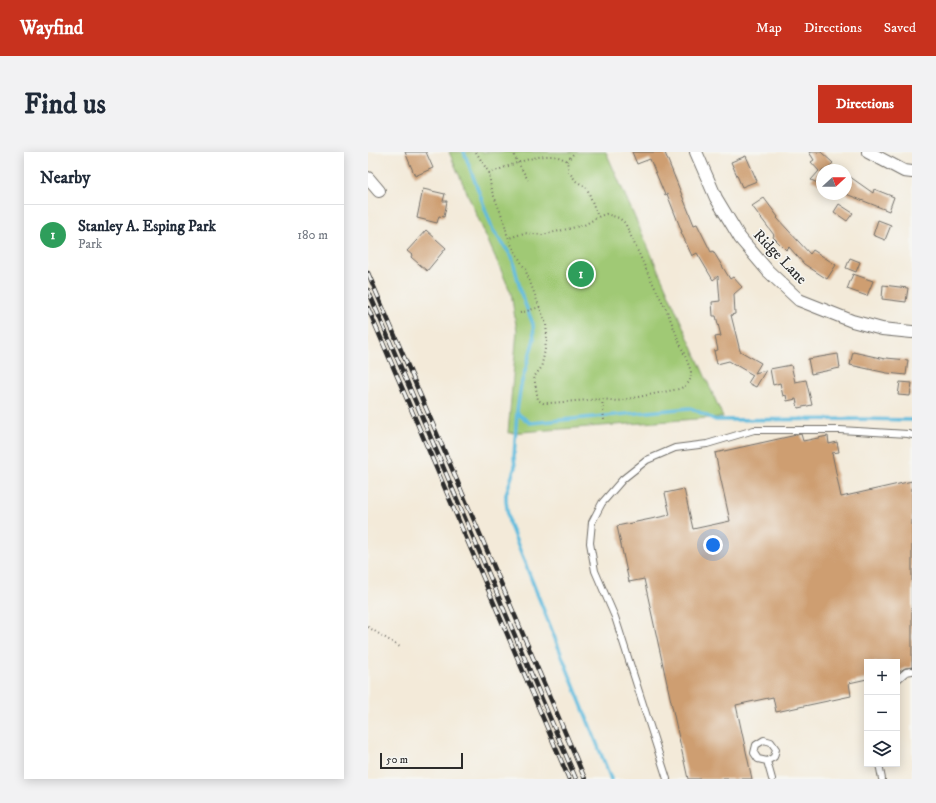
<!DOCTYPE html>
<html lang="en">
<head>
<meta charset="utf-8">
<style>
	:root { --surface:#fff; --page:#f2f2f3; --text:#1f2937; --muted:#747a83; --line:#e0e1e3; --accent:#c8321e }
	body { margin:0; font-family:"IM FELL DW Pica",serif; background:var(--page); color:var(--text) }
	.controls { position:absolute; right:12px; bottom:12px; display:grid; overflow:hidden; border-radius:0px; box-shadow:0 2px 10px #0003 }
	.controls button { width:36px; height:36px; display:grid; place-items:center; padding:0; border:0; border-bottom:1px solid var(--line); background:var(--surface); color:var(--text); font:20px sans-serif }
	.compass { position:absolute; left:448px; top:12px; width:36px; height:36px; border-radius:50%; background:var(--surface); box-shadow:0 2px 10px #0003; rotate:69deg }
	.scale { position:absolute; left:12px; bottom:10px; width:83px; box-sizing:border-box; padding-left:4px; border:2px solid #2b2b2b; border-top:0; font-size:11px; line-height:14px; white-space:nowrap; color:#2b2b2b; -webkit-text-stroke:3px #f6f6f2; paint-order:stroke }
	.you { position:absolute; left:345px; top:393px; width:14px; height:14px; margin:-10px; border:3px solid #fff; border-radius:50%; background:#1a73e8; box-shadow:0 0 0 6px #1a73e833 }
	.badge { display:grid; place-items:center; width:26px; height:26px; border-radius:50%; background:var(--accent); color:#fff; font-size:13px; font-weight:700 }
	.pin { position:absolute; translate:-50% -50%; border:2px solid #fff; box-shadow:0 1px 4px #0006 }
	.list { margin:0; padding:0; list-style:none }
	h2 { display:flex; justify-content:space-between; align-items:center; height:52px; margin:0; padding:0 16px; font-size:17px }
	h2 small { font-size:13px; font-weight:400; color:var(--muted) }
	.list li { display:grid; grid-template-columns:26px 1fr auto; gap:12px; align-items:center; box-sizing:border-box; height:60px; padding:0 16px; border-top:1px solid var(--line) }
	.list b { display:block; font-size:15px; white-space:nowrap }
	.list p { margin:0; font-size:13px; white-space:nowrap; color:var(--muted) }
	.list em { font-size:13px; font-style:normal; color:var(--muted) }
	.icon { flex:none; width:22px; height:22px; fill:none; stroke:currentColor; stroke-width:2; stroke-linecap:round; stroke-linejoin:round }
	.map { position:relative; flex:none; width:544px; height:627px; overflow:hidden; border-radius:0px }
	header { display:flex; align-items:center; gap:24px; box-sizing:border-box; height:56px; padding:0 20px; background:var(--accent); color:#fff }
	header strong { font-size:19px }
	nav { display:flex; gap:22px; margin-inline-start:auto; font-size:14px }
	.intro { display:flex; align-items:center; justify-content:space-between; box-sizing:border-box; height:96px; padding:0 24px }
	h1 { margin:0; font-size:28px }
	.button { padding:10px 18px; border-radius:0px; background:var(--accent); color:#fff; font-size:14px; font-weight:700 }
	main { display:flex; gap:24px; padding:0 24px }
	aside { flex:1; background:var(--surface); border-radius:0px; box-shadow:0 2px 10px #0003 }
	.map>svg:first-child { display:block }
	.green { fill:#a0c975; stroke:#667a50 }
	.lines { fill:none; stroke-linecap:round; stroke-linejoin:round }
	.stream { stroke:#60bcde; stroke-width:3.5 }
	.building { fill:#ce9e71 }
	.lane-casing { stroke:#716e68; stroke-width:8 }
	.street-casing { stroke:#716e68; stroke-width:14 }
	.path { stroke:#716e68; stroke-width:2; stroke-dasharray:1 3; stroke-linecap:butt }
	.lane { stroke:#fff; stroke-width:6 }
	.street { stroke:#fff; stroke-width:12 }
	.rail-casing { stroke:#2b2b2b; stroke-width:4.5 }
	.rail { stroke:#f6f6f2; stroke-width:3; stroke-dasharray:9; stroke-linecap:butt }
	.labels { text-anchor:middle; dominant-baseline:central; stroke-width:3; stroke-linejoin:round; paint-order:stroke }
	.street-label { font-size:15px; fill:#2b2b2b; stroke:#f6f6f2 }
</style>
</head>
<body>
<header>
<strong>Wayfind</strong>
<nav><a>Map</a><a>Directions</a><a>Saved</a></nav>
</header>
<div class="intro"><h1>Find us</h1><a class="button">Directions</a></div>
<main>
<aside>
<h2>Nearby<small></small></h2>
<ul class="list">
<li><span class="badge" style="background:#2e9e5b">1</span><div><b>Stanley A. Esping Park</b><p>Park</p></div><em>180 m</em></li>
</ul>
</aside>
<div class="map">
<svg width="544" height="627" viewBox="0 0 544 627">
	<rect width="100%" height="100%" fill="#f6f6f2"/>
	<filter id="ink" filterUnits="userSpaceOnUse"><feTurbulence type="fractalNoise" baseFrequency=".025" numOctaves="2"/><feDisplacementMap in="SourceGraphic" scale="8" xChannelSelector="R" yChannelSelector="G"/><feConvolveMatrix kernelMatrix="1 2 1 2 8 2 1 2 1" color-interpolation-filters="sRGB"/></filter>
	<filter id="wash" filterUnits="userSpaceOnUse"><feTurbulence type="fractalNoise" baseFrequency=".012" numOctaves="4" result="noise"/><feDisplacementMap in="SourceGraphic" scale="16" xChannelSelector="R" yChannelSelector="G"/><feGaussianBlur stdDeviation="0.9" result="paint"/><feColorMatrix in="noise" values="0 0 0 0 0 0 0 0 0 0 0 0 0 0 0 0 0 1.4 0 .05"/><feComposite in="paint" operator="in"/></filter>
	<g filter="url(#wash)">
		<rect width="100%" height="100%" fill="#f3ead9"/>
		<path class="green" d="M 81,0 L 238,0 L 355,265 L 140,281 L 149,179 L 143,141 Z"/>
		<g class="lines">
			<path class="stream" d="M 96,0 L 125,78 L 144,105 L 154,144 L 165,172 L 166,187 L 153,233 L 149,259 L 146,305 L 147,315 L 138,342 L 138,349 L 141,371 L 243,627
				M 149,261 L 162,271 L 322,256 C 331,259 339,265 348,268 L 490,267 L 544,268"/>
		</g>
		<g id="blocks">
			<path class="building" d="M 37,0 L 58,0 L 65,16 L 47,24 Z
				M 264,0 L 298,0 L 297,1 L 326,73 L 329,72 L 343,100 L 345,99 L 362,127 L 365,125 L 374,135 L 366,142 L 367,162 L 363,163 L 372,199 L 393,211 L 387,221 L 398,218 L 388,235 L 380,231 L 385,223 L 361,209 L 349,212 L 346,199 L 350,198 L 347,185 L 353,184 L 348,164 L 345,164 L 344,150 L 352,149 L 350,124 L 345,128 L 329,101 L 324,104 L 313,80 L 314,80 L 299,42 L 297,43 L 282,7 L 269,12 Z
				M 441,0 L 453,0 L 465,11 L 458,18 L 454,18 L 454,33 L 443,28 L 451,19 L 443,10 L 446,8 Z
				M 378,4 L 389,29 L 374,35 L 363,10 Z
				M 478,22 L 505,41 L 506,37 L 526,45 L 521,59 L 478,42 Z
				M 55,37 L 77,42 L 75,49 L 79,49 L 76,65 L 71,64 L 69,71 L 49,66 Z
				M 396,46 L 410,65 L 409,66 L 442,102 L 445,98 L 468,113 L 459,127 L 436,112 L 421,95 L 418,98 L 405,85 L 406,83 L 384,54 Z
				M 471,52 L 485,61 L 479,69 L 466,60 Z
				M 510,68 L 523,73 L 517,88 L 505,83 Z
				M 58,78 L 78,96 L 59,119 L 43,105 L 44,103 L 39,99 Z
				M 482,106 L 492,110 L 488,120 L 478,116 Z
				M 485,122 L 505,129 L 499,144 L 479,137 Z
				M 515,133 L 540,136 L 538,150 L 514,147 Z
				M 485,200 L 517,207 L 518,206 L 540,208 L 538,223 L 519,221 L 482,213 Z
				M 470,202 L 472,216 L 443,222 L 440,207 Z
				M 423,213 L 427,230 L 438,228 L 444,253 L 430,256 L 428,247 L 419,249 L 418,243 L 415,244 L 412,231 L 405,233 L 402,217 Z
				M 532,230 L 544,231 L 542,244 L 530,243 Z
				M 433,282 L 435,289 L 460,284 L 461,292 L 469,290 L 471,300 L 464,301 L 473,345 L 544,329 L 544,515 L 537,516 L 529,521 L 529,510 L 499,510 L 499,527 L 481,531 L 483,544 L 408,560 L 405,545 L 368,553 L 384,627 L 320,627 L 276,427 L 261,430 L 249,374 L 302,363 L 297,341 L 316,337 L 325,377 L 362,369 L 347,301 Z"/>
		</g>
	</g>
	<g filter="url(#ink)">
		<use href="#blocks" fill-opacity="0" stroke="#716e68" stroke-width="1"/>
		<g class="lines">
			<defs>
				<path id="lane" d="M 529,528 L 538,520 L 544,519
					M 396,588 L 403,590 L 408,597 L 406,605 L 399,609 L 390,607 L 386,601 L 388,593 Z
					M 399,609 L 404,627
					M 511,612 L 514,627
					M 299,627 L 247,465 L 227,419 L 222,391 L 224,370 L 234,351 L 255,327 L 279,308 L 307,296 L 339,292 L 386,278 L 472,278 L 540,282 L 544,283"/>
				<path id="street" d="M 328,0 L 348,46 L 372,86 L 400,119 L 431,148 L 484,169 L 514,177 L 544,180
					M 500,0 L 536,19 L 544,20
					M 0,26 L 11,39"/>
			</defs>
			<use href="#lane" class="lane-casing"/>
			<use href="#street" class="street-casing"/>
			<path class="path" d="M 108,0 L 121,21 L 123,37 L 136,69 L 139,82 L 143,92 L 157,117 L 178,172 L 179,184 L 176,203 L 173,216 L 166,225 L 170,248 L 175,251 L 182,251 L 234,247 L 249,249 L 311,237 C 321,232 323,230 323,219 L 299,159 L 282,126 L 257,71 L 251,66 L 238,62 L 232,64 L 216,73 L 208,75 L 174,83 L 156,81 L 141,86
				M 144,0 L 160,28
				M 199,9 L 207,0
				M 121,21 C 140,15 164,3 183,4 C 189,4 194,6 199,9 L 201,20 L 208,29 L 219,36 L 230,65
				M 152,161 L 172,155
				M 234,247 L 236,268
				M 0,475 L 32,495"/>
			<use href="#lane" class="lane"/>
			<use href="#street" class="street"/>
			<defs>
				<path id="rail" d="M 0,121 L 217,627
					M 0,138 L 208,627
					M 0,156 L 201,627"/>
			</defs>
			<use href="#rail" class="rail-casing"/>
			<use href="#rail" class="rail"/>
		</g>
	</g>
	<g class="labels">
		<g class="street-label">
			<text transform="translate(412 105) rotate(46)">Ridge Lane</text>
		</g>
	</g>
</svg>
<div class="controls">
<button>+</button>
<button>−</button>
<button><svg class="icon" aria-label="layers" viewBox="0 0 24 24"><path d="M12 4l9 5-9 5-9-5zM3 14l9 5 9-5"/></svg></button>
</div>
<svg class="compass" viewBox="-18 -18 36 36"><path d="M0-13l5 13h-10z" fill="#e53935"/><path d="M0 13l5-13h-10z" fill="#747a83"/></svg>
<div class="scale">50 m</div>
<div class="you"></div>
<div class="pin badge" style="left:213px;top:122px;background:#2e9e5b">1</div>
</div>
</main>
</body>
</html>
